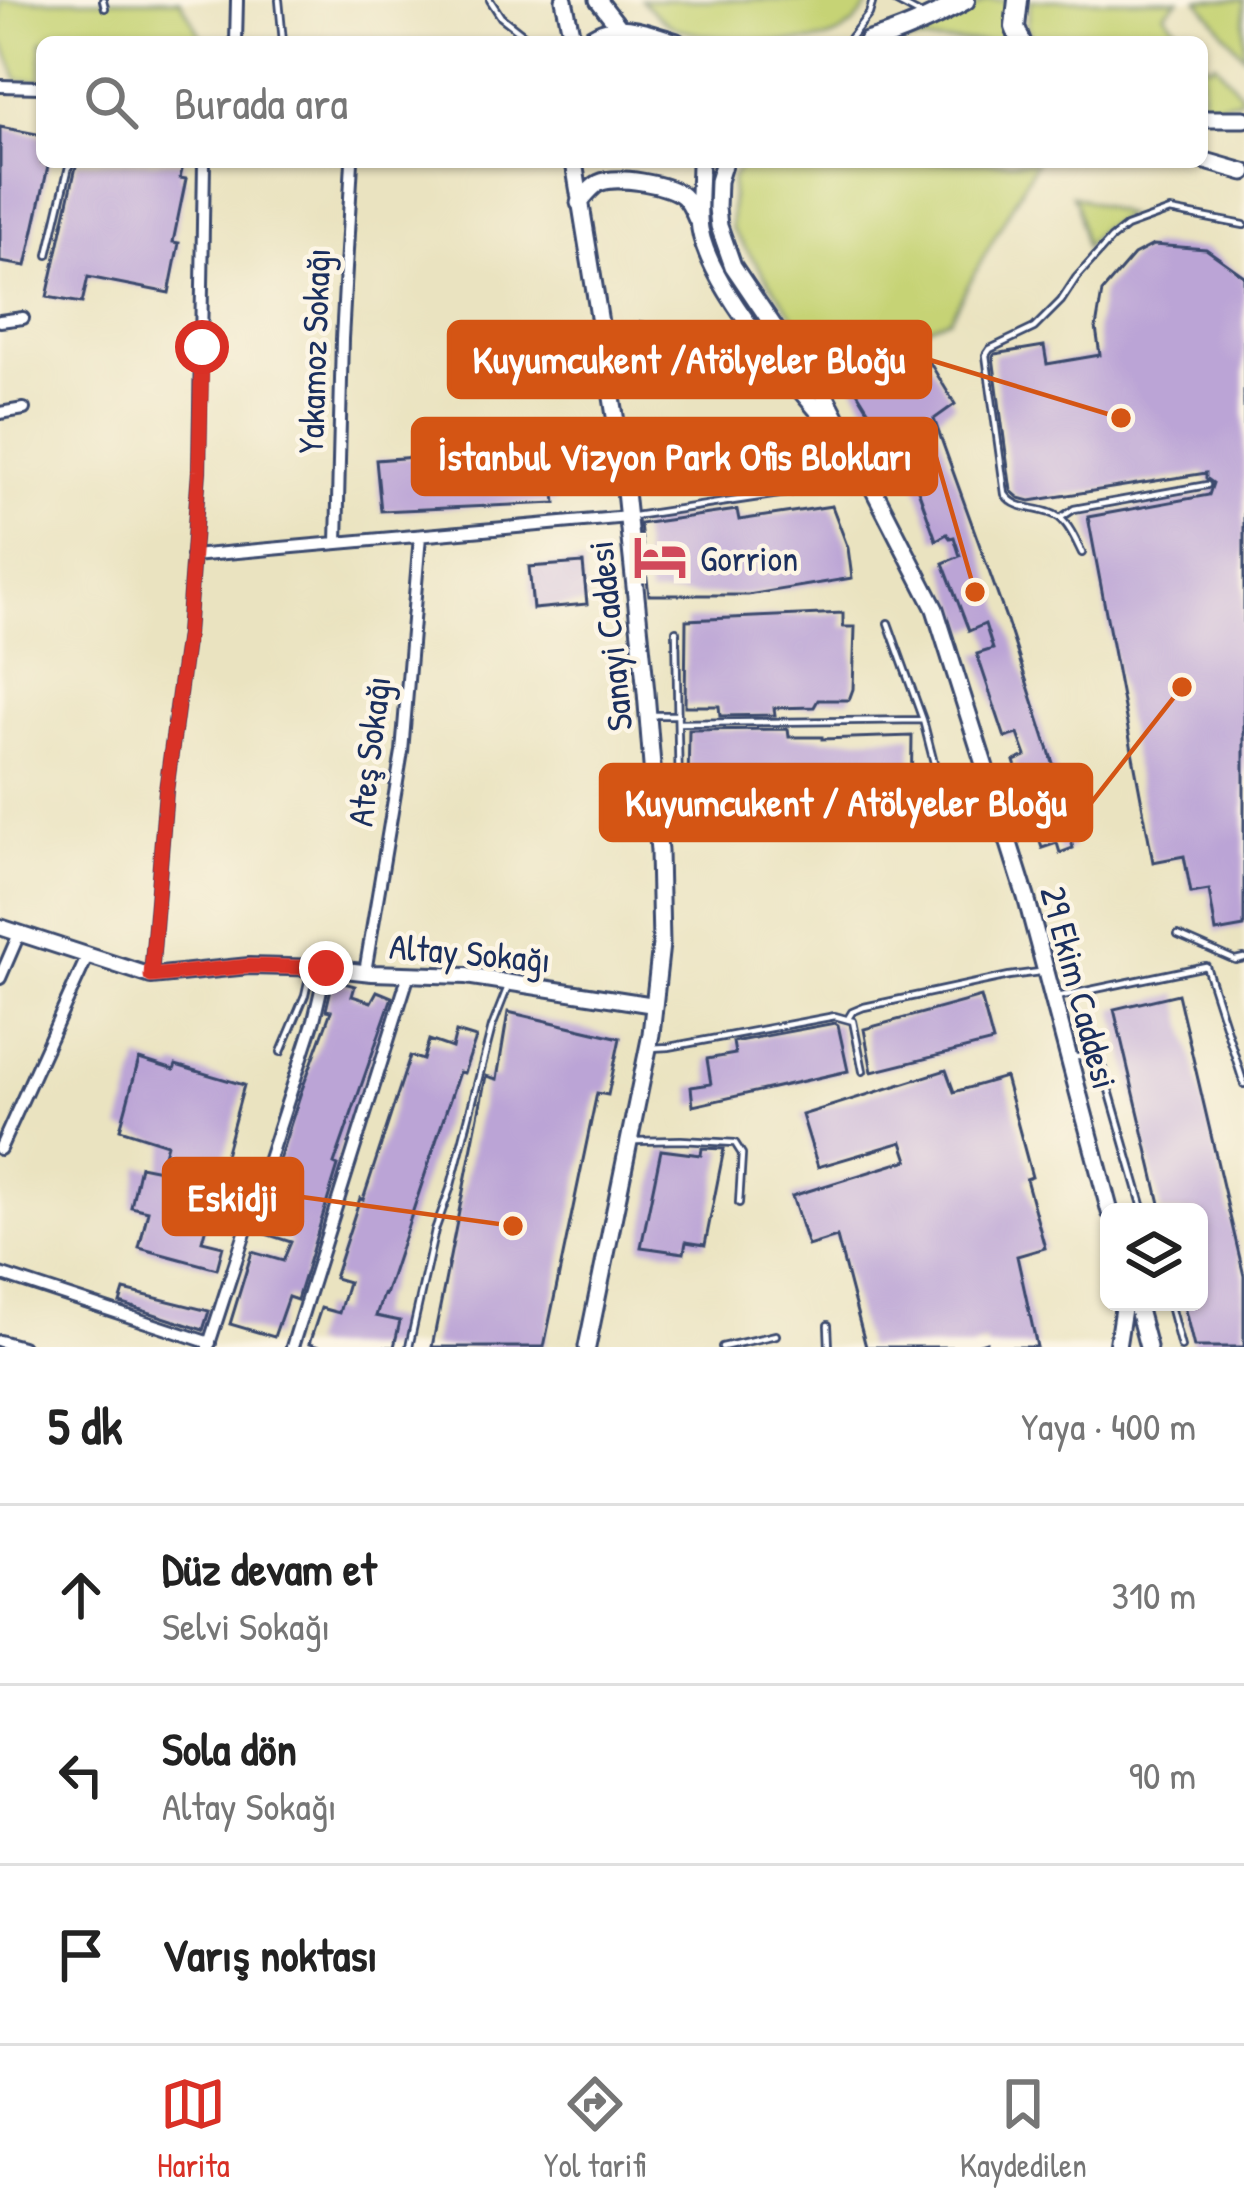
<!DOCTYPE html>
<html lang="tr">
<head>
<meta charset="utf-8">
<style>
	:root { --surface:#fff; --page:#f2f2f2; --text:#222; --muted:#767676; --line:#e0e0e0; --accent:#d93025 }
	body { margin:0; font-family:"Patrick Hand",sans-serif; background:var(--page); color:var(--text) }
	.controls { position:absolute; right:36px; bottom:36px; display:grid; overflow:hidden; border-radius:18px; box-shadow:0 3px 9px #0004 }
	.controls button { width:108px; height:108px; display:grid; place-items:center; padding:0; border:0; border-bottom:3px solid var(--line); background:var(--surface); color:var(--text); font:60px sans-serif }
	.stop { position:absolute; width:36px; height:36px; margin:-27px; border:9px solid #d93025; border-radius:50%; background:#fff }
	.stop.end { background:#d93025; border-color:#fff; box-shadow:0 3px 12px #0008 }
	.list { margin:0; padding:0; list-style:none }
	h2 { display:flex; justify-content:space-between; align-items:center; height:156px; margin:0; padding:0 48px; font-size:51px }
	h2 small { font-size:39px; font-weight:400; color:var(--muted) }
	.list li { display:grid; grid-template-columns:78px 1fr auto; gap:36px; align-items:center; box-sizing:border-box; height:180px; padding:0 48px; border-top:3px solid var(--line) }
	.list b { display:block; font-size:45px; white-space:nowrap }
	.list p { margin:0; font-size:39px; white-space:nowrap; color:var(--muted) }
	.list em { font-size:39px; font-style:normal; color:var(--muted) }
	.icon { flex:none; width:66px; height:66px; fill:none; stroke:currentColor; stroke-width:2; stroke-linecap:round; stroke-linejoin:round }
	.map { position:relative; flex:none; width:1244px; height:1347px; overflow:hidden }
	.search { position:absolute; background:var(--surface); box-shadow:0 3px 9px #0004; left:36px; right:36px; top:36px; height:132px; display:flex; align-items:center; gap:30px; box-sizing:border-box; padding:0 42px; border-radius:18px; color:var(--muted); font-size:45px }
	.sheet { height:696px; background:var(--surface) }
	nav { display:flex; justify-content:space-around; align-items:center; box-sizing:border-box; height:168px; border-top:3px solid var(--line); background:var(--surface); font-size:33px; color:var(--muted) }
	nav a { display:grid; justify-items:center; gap:6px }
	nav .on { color:var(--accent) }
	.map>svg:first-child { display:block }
	.green { fill:#c6d374; stroke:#708169; stroke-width:3 }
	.building { fill:#bba4d6 }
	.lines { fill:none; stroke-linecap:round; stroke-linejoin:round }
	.service-casing { stroke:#3a4a6d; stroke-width:10 }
	.minor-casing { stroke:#3a4a6d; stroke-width:16 }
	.tertiary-casing { stroke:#3a4a6d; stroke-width:20 }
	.secondary-casing { stroke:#3a4a6d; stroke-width:21 }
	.motorway-casing { stroke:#3a4a6d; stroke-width:24 }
	.service { stroke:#fff; stroke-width:4.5 }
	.minor { stroke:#fff; stroke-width:10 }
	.tertiary { stroke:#fff; stroke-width:14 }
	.secondary { stroke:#fff; stroke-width:15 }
	.motorway { stroke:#fff; stroke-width:18 }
	.route { stroke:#d93025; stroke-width:15 }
	.labels { text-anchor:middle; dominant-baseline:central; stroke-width:9; stroke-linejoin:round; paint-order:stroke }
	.street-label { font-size:36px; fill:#1b2f5e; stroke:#fcf5e5 }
	.poi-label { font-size:36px; fill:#1b2f5e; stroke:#fcf5e5; text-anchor:start }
	.leader { fill:none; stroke:#d45514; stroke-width:4.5 }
	.callout-dot { fill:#d45514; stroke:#fcf5e5; stroke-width:4.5 }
	.callout { fill:#d45514; stroke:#d45514; stroke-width:4.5 }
	.callout-label { font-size:39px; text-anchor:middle; font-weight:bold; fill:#fff }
</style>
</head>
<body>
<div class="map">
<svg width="1244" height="1347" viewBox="0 0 1244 1347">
	<rect width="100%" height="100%" fill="#fcf5e5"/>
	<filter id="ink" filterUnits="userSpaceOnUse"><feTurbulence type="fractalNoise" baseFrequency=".00833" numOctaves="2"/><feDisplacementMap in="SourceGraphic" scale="24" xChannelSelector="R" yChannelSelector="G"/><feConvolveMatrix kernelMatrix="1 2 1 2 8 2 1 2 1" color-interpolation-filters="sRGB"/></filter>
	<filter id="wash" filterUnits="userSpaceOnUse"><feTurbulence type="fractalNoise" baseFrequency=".004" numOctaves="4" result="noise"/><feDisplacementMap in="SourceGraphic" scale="48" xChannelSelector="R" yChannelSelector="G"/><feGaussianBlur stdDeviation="2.7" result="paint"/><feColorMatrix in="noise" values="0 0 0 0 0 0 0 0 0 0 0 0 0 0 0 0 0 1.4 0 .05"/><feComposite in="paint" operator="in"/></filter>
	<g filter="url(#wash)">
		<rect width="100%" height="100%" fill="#eae3c0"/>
		<path class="green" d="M 0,0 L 180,0 L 205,42 L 42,42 L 42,80 L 18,80 L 0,36 Z
			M 641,0 L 867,0 L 868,6 C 859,20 847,31 832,37 C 804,48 695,40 670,25 C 660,19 650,8 641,0 Z
			M 987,0 L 1010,0 L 1013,42 L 900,42 L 951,22 Z
			M 1031,0 L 1179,0 L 1164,13 L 1188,42 L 1033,42 L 1027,26 Z
			M 1198,0 L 1244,0 L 1244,56 Z
			M 1202,59 L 1209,66 L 1215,62 L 1242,95 L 1239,100 L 1217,103 L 1202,101 Z
			M 743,162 L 1036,162 L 950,318 L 830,367 L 731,228 L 732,178 Z
			M 1072,195 L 1127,215 L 1101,228 L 1085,247 L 1077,204 Z"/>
		<g id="blocks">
			<path class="building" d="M 0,127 L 42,135 L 42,162 L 49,162 L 26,266 L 0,262 Z
				M 77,162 L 184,162 L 180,178 L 186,179 L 173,242 L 179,243 L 169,293 L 88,277 L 82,303 L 47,297 Z
				M 1153,245 L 1206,249 L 1244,276 L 1244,927 L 1216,932 L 1209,890 L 1191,893 L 1184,856 L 1153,862 L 1088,517 L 1209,495 L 1213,483 L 1206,478 L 1206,473 L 1030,501 L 1019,498 L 1011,491 L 993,357 L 995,354 L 1044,346 L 1047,364 L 1100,355 L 1096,328 L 1102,292 L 1134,255 Z
				M 641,322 L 719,331 L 716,364 L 637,356 Z
				M 916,340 L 955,404 L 934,419 L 1007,621 L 1076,834 L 1070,836 L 1073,848 L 1060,853 L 1057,843 L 1042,848 L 1014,761 L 1026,756 L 1018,734 L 1005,738 L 977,654 L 993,649 L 985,624 L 969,631 L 943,563 L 960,556 L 954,537 L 950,538 L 947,534 L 936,540 L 906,456 L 917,452 L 912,441 L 905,430 L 888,442 L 851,382 L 867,371 L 864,366 L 897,345 L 901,350 Z
				M 550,447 L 556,503 L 381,511 L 376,460 Z
				M 832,506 L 848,548 L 852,578 L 748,595 L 649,595 L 640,524 L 737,510 L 739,520 Z
				M 583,563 L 587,604 L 533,609 L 529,567 Z
				M 843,613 L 843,627 L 855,627 L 853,689 L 849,700 L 818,700 L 814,707 L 774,708 L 775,715 L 720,716 L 719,706 L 685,706 L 686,620 Z
				M 788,729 L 789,737 L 822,737 L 822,739 L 912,736 L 911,804 L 849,808 L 848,785 L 823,784 L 822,810 L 692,810 L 692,787 L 688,786 L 689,730 Z
				M 333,980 L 355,986 L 352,996 L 371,1002 L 377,991 L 392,997 L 334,1164 L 338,1166 L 297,1300 L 288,1297 L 274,1337 L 230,1324 L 252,1252 L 283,1261 L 291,1242 L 256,1231 L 301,1092 L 331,1011 L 326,1010 Z
				M 1178,994 L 1244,1276 L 1244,1347 L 1194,1347 L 1183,1302 L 1199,1302 L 1199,1212 L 1162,1212 L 1114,1009 Z
				M 981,997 L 993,1042 L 872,1072 L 864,1029 Z
				M 508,1012 L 620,1038 L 608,1095 L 597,1093 L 544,1347 L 432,1347 L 485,1081 L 486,1076 L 497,1079 Z
				M 835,1023 L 838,1025 L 848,1071 L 693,1106 L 691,1087 L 711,1084 L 707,1059 L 735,1054 L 733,1042 Z
				M 456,1032 L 476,1038 L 464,1073 L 459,1072 L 385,1295 L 383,1294 L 376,1316 L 400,1321 L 394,1347 L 319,1347 L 309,1344 L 321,1308 L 339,1313 L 348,1282 L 334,1278 L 360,1198 L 363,1200 L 410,1056 L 423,1060 L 429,1040 L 452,1048 Z
				M 139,1059 L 174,1070 L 176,1065 L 244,1085 L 202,1241 L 223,1246 L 217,1269 L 139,1248 L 148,1211 L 131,1207 L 140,1166 L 160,1170 L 167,1144 L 120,1129 Z
				M 946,1070 L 954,1092 L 1005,1077 L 1032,1177 L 1026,1179 L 1045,1248 L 1017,1256 L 1037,1347 L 986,1347 L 986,1342 L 970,1347 L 866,1347 L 837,1237 L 808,1246 L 792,1196 L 908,1160 L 902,1142 L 818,1167 L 802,1115 Z
				M 702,1148 L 724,1149 L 705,1245 L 686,1242 L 684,1253 L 641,1247 L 661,1150 L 701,1155 Z
				M 124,1290 L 209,1311 L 203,1330 L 120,1303 Z"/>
		</g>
	</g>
	<g filter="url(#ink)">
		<use href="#blocks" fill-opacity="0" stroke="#3a4a6d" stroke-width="3"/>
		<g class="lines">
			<defs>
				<path id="service" d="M 103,0 L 105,8
					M 279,0 L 283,42
					M 490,0 L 501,17 L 533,42
					M 893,0 L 921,15
					M 847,42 L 869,14 L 873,0
					M 48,255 L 70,162
					M 591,455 L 615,453
					M 634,516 L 865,481
					M 1062,517 L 1074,509 L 1207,485
					M 1082,553 C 1076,541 1070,526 1060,518 C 1042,505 1017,513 1005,494 L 986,355 L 990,349 L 1034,328 L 1061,301 L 1076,278 L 1111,239 L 1126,227 L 1170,211 L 1244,225
					M 888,623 L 923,720 L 945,806
					M 676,631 L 679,793 L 686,815
					M 654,715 L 678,715
					M 678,723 L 923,720
					M 1178,935 L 1235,960 L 1244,958
					M 1057,997 L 1206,966 L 1244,1084
					M 849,1017 L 852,1012 L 864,1007 L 1009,976 L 1040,972
					M 650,1048 L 669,1047 L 835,1016 L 853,1021 L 863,1071
					M 281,1052 L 305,995 L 310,973
					M 1075,1057 L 1089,1057 L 1103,1069 L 1144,1212
					M 636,1141 L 681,1140 L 735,1143 L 742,1154 L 739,1203
					M 1169,1302 L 1181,1347
					M 828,1325 L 829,1347
					M 409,1347 L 435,1230 L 450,1189 L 492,1027 L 507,989
					M 722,1347 L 776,1335"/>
				<path id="minor" d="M 236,42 L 237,0
					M 0,86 L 42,87
					M 0,321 L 23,318
					M 0,413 L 24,409
					M 337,543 L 342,339 L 352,162
					M 192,556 L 628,517
					M 365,972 L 402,752 L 420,536
					M 151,976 L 166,791 L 187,634 L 199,471 L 204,162
					M 0,978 L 19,934
					M 0,1149 L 88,955
					M 0,1274 L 210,1343
					M 0,1341 L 22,1347
					M 208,1347 L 314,1020 L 326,968
					M 292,1347 L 409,974"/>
				<path id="tertiary" d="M 0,927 L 151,976 L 249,966 L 326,968 L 372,973 L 466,976 L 654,1005"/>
				<path id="secondary" d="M 564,0 L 573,42
					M 598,0 L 619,27
					M 585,42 C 614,17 645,32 677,42
					M 1202,119 L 1244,119
					M 1202,160 L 1244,172
					M 574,162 L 621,453 L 646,692 L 659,851 L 661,944 L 651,1034 L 587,1347
					M 700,162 C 700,183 697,208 700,229 C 709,287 797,387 837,433
					M 724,162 L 718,181 L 717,208 L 719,226 L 733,266 L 779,334 L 827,399 L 935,609 L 1026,897 L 1110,1212
					M 579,203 C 585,196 591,187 599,183 C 616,175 669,184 683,196 C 690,202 693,211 697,220
					M 1136,1302 L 1148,1347
					M 1117,1347 L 1124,1302"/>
				<path id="motorway" d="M 1018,0 L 1015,27 L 1021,42
					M 868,42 C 903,32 933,18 965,0"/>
			</defs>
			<use href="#service" class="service-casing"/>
			<use href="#minor" class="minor-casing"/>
			<use href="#tertiary" class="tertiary-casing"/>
			<use href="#secondary" class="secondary-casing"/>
			<use href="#motorway" class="motorway-casing"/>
			<use href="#service" class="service"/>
			<use href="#minor" class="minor"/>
			<use href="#tertiary" class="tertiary"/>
			<use href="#secondary" class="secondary"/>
			<use href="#motorway" class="motorway"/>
		</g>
	</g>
	<g class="lines" filter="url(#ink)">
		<path class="route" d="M 202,347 L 199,471 L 187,634 L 166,791 L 151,976 L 249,966 L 326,968"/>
	</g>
	<defs>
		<symbol id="hotel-bare" viewBox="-9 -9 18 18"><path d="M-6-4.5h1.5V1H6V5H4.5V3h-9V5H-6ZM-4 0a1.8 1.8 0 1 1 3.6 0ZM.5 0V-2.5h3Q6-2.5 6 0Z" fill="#d1495b" stroke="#fcf5e5" stroke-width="2.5" paint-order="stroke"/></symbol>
	</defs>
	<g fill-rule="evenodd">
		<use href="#hotel-bare" x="622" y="519" width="76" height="76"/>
	</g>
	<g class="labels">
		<g class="street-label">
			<text transform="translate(313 351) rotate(-88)">Yakamoz Sokağı</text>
			<text transform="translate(609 636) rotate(-96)">Sanayi Caddesi</text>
			<text transform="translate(368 751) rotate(-83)">Ateş Sokağı</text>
			<text transform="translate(470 952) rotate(5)">Altay Sokağı</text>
			<text transform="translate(1080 987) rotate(75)">29 Ekim Caddesi</text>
		</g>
		<g class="poi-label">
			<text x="700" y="557">Gorrion</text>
		</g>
	</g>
	<path class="leader" d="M1121 418L930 360M975 592L936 457M1182 687L1091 803M513 1226L302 1197"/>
	<g class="callout-dot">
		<circle cx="1121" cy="418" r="12"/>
		<circle cx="975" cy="592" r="12"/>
		<circle cx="1182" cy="687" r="12"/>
		<circle cx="513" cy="1226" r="12"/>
	</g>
	<g class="callout">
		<rect x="449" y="322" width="481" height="75" rx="12"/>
		<rect x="413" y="419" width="523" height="75" rx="12"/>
		<rect x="601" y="765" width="490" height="75" rx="12"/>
		<rect x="164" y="1159" width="138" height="75" rx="12"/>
	</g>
	<g class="callout-label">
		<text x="689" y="373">Kuyumcukent /Atölyeler Bloğu</text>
		<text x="675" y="470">İstanbul Vizyon Park Ofis Blokları</text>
		<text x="846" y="816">Kuyumcukent / Atölyeler Bloğu</text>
		<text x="233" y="1211">Eskidji</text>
	</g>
</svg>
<div class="controls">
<button><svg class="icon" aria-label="layers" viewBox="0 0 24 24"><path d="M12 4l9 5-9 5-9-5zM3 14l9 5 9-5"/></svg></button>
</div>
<div class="stop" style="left:202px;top:347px"></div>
<div class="stop end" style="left:326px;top:968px"></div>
<div class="search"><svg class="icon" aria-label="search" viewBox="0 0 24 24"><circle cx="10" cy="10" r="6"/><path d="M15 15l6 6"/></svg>Burada ara</div>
</div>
<section class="sheet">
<h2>5 dk<small>Yaya · 400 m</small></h2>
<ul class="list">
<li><svg class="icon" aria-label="ahead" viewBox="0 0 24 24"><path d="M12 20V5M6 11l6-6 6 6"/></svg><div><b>Düz devam et</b><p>Selvi Sokağı</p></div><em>310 m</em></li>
<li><svg class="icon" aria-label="left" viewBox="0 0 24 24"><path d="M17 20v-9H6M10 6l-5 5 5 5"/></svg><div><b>Sola dön</b><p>Altay Sokağı</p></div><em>90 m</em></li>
<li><svg class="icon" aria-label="arrive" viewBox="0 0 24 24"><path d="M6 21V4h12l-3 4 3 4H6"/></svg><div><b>Varış noktası</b></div></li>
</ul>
</section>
<nav>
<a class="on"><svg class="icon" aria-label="map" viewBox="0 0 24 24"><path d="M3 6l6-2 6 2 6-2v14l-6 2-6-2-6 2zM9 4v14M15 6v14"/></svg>Harita</a>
<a><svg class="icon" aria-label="directions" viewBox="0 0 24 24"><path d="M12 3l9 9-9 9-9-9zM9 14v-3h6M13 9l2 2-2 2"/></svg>Yol tarifi</a>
<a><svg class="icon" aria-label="saved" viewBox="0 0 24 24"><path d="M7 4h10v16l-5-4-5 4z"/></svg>Kaydedilen</a>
</nav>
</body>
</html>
